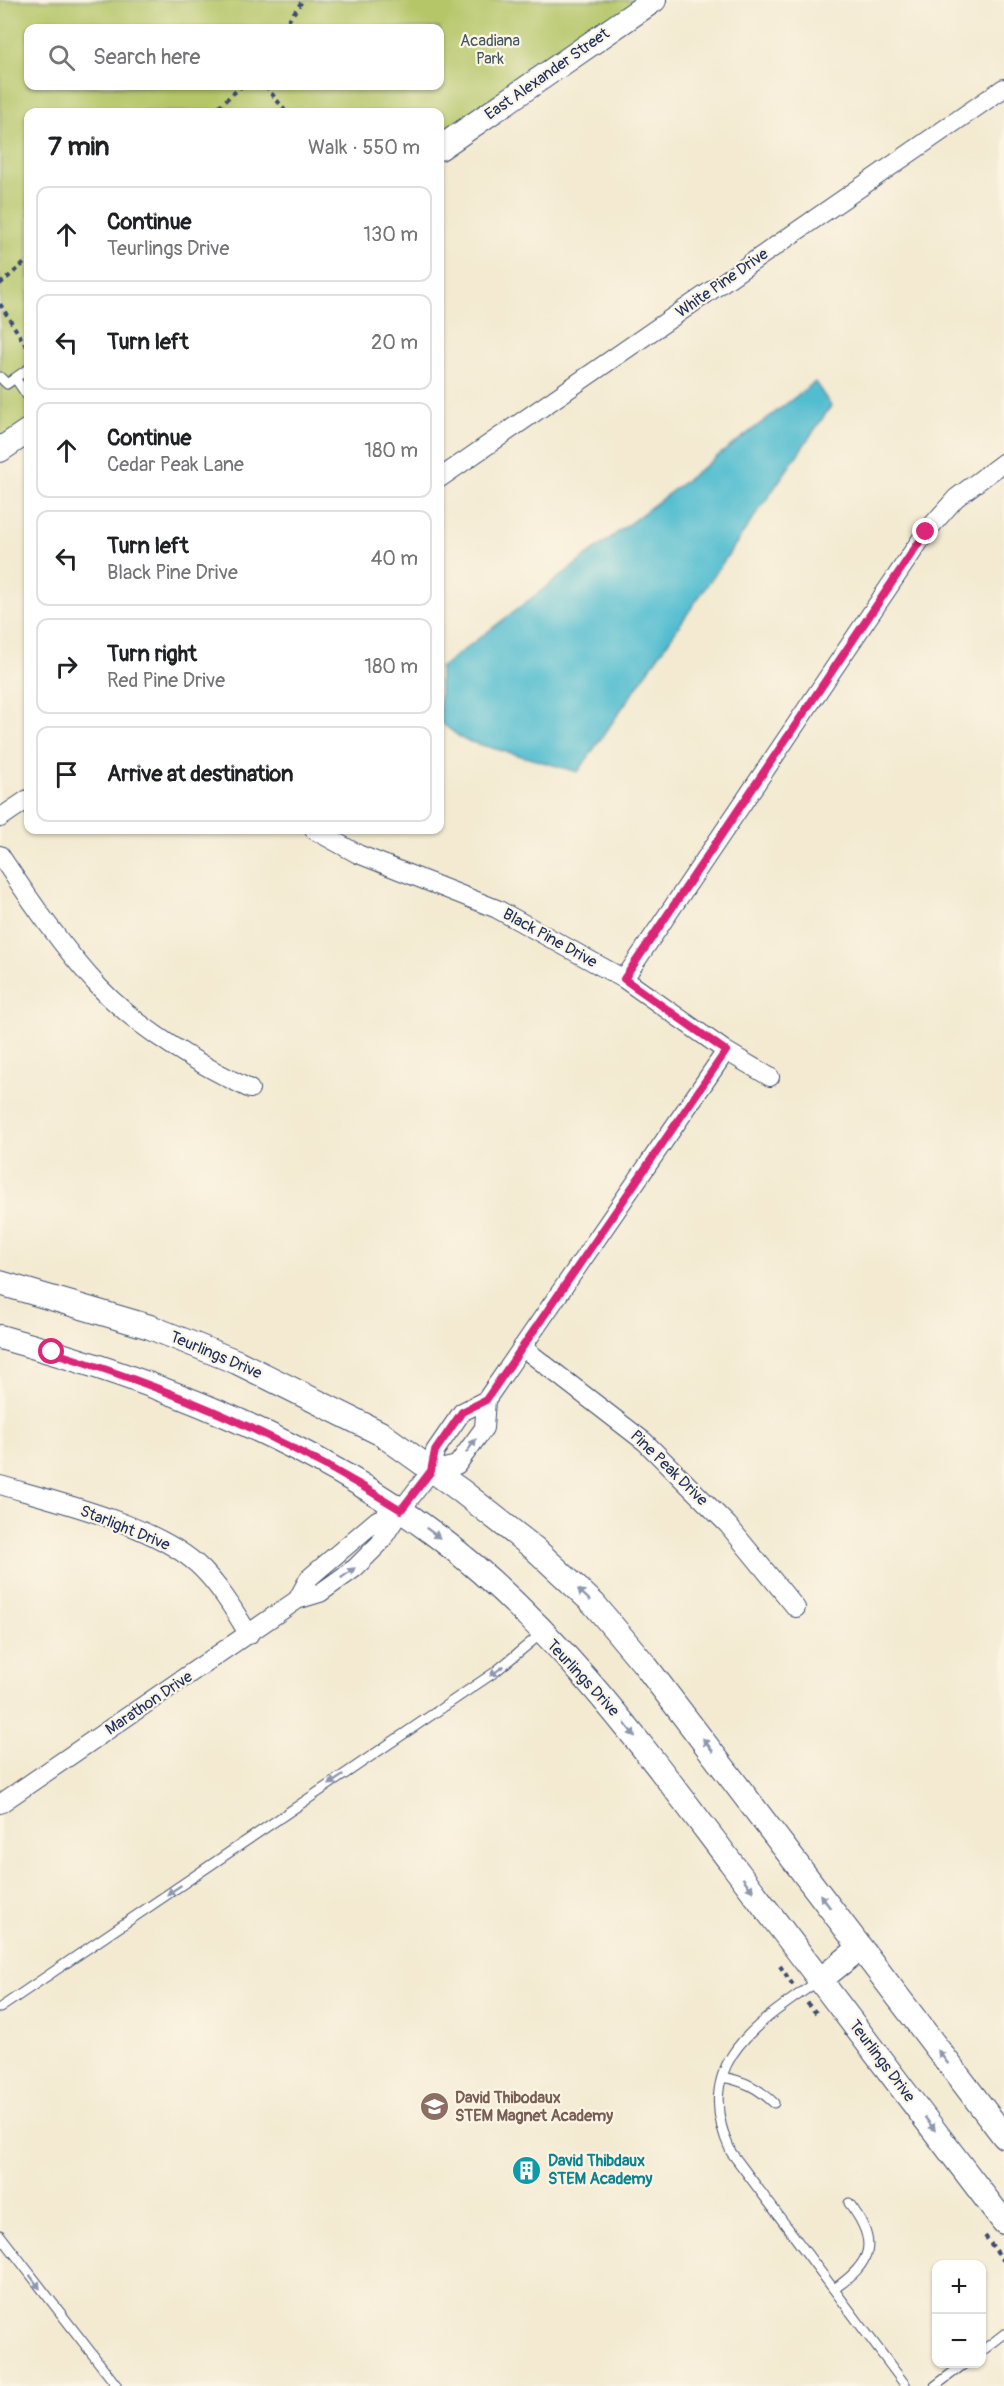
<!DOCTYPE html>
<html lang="en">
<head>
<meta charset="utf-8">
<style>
	:root { --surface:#fff; --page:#f6f6f6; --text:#202124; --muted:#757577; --line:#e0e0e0 }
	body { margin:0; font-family:Pangolin,sans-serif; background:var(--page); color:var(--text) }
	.controls { position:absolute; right:18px; bottom:18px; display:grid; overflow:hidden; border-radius:12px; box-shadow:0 2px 4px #0004 }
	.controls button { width:54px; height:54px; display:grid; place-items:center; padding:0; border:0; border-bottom:2px solid var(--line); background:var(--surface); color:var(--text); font:30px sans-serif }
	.stop { position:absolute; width:18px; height:18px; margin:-14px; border:4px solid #db2777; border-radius:50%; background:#fff }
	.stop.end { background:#db2777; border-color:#fff; box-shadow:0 2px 6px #0008 }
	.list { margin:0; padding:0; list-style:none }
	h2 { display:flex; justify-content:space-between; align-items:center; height:78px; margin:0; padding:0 24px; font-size:26px }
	h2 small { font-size:20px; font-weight:400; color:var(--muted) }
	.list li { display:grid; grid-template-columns:39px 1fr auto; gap:18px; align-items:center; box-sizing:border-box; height:96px; margin:0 12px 12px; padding:0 12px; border:2px solid var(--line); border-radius:12px }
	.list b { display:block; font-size:22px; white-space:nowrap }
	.list p { margin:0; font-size:20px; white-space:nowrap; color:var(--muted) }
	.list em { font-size:20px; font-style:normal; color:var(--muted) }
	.icon { flex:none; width:33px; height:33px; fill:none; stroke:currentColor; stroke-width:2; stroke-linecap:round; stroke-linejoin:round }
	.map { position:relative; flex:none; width:1004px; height:2386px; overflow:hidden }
	.search { position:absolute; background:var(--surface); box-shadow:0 2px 4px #0004; left:24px; top:24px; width:420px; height:66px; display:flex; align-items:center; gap:15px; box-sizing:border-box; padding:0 21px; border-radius:12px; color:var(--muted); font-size:22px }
	.panel { position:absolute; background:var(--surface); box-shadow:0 2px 4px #0004; left:24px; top:108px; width:420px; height:726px; border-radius:12px }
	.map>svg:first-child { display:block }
	.green { fill:#b5c669; stroke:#687a64; stroke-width:1.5; fill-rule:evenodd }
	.water { fill:#53bdd0; stroke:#377697; stroke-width:1.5 }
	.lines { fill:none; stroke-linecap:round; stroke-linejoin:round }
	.service-casing { stroke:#3b4b6f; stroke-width:11 }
	.minor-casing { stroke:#3b4b6f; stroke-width:20 }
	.tertiary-casing { stroke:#3b4b6f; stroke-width:26 }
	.path { stroke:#3b4b6f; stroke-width:4; stroke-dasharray:4.5 4.5; stroke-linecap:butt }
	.service { stroke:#fff; stroke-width:9 }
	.minor { stroke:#fff; stroke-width:18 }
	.tertiary { stroke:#fff; stroke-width:24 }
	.oneway { fill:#8d97ae }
	.route { stroke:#db2777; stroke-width:8 }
	.labels { text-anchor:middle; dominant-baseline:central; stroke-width:4.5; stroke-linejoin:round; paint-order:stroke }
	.park-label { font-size:16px; fill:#425561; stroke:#fcf5e5 }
	.street-label { font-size:16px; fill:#1b2f5e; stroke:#fcf5e5 }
	.education-label { font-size:16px; font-weight:bold; fill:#785e54; stroke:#fcf5e5; text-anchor:start }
	.culture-label { font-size:16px; font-weight:bold; fill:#0d838f; stroke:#fcf5e5; text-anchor:start }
</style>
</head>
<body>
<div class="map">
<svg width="1004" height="2386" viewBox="0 0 1004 2386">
	<rect width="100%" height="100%" fill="#fcf5e5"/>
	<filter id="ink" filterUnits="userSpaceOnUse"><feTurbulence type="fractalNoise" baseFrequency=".0167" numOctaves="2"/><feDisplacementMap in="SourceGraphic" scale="12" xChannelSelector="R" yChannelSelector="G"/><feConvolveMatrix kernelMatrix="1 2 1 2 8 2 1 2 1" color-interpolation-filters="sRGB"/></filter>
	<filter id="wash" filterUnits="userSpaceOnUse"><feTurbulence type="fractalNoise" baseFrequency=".008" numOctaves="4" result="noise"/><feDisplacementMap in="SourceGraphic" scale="24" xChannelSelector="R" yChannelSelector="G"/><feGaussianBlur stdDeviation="1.35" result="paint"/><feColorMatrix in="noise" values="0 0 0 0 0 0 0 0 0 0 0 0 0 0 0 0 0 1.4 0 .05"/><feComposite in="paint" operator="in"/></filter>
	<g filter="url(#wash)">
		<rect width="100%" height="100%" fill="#f3ead1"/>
		<path class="green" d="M 0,0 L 653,0 L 440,146 L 440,112 L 28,112 L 28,427 L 0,446 ZM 28,28 L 440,28 L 440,86 L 28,86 Z"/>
		<path class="water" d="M 815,382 L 831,406 L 578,772 L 464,740 L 440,722 L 440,668 Z"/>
	</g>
	<g filter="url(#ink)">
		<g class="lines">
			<defs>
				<path id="service" d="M 28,369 L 15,378 L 28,397
					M 0,377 L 7,384 L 15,378
					M 818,1981 C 755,2025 690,2064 731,2152 L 906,2386
					M 0,2008 L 495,1672 L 542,1633
					M 722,2077 C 744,2081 757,2087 774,2103
					M 0,2235 L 117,2386
					M 834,2289 C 873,2262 879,2242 849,2203
					M 982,2351 L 1004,2334
					M 935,2386 L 964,2364"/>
				<path id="minor" d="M 440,478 L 1004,88
					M 0,818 L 28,799
					M 314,830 L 358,854 L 497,909 L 624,979 L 726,1051 L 770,1077
					M 0,855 C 30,900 62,947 99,987 C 141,1031 196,1063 250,1089
					M 624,979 L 926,532 L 956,498 L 1004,462
					M 522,1347 L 645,1442 L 728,1525 L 796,1608
					M 431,1471 L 457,1465 L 484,1428 L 486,1400 L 726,1051
					M 0,1485 C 58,1502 152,1524 197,1564 C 218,1583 234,1610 249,1635
					M 297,1600 L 309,1578 L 377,1520 L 401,1510
					M 0,1804 L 297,1600 L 320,1593 L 355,1568 L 380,1543 L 401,1510 L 431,1471 L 435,1451 L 462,1412 L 486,1400"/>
				<path id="tertiary" d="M 440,148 L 654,0
					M 0,450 L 28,431
					M 0,1283 L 150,1327 L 237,1362 L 380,1433 L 460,1490 L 535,1549 L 594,1604 L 645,1665 L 1004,2136
					M 0,1337 C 155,1380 308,1439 437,1536 C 555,1625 644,1748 732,1864 C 823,1984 913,2103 1004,2222
					M 820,1980 L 860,1948"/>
			</defs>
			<use href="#service" class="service-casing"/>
			<use href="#minor" class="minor-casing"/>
			<use href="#tertiary" class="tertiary-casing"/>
			<path class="path" d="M 283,28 L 303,0
				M 266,86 L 286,112
				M 212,112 L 242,86
				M 0,284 L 28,260
				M 0,304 L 28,349
				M 780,1966 L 793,1985
				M 807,2003 L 818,2015
				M 985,2236 L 1004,2261"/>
			<use href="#service" class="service"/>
			<use href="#minor" class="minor"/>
			<use href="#tertiary" class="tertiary"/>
		</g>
		<defs><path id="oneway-solid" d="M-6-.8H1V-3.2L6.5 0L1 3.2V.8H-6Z" transform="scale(1.5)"/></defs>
		<g class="oneway">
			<use href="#oneway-solid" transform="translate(471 1446) rotate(-54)"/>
			<use href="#oneway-solid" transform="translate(433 1533) rotate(36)"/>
			<use href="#oneway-solid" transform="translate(348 1573) rotate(-36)"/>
			<use href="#oneway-solid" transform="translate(584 1595) rotate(-137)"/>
			<use href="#oneway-solid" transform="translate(497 1671) rotate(145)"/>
			<use href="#oneway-solid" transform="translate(630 1730) rotate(52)"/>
			<use href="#oneway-solid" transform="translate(708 1745) rotate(-127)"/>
			<use href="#oneway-solid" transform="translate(336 1780) rotate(146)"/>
			<use href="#oneway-solid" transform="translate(748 1885) rotate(53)"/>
			<use href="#oneway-solid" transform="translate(174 1890) rotate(146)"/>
			<use href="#oneway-solid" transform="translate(825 1901) rotate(-127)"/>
			<use href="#oneway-solid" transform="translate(943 2057) rotate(-127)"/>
			<use href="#oneway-solid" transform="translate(930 2124) rotate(53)"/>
			<use href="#oneway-solid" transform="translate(35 2282) rotate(53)"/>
		</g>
	</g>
	<g class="lines" filter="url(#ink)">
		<path class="route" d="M 52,1352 C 175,1390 292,1440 401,1510 L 431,1471 L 435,1451 L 462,1412 L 486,1400 L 726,1051 L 624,979 L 926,532"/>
	</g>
	<defs>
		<symbol id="school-disc" viewBox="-11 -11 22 22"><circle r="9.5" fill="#8d6e63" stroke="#fcf5e5"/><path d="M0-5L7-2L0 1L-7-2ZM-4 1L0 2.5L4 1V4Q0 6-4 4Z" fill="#fff"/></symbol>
		<symbol id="building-disc" viewBox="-11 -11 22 22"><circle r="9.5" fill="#0f9aa8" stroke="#fcf5e5"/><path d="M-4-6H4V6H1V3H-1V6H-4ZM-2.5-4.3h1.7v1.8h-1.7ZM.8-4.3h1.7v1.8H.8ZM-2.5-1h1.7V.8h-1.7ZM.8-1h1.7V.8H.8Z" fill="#fff"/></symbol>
	</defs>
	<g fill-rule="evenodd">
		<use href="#school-disc" x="418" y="2090" width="33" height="33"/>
		<use href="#building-disc" x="510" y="2154" width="33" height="33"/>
	</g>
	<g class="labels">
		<g class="park-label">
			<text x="490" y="41">Acadiana<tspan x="490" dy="18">Park</tspan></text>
		</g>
		<g class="street-label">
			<text transform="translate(547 74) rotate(-35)">East Alexander Street</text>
			<text transform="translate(722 283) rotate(-35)">White Pine Drive</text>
			<text transform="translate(550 938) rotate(29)">Black Pine Drive</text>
			<text transform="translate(216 1355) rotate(23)">Teurlings Drive</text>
			<text transform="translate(669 1468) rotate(44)">Pine Peak Drive</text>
			<text transform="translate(125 1528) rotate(22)">Starlight Drive</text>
			<text transform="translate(583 1678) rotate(47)">Teurlings Drive</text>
			<text transform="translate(149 1703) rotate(-34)">Marathon Drive</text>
			<text transform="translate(882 2061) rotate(53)">Teurlings Drive</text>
		</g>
		<g class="education-label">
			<text x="455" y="2098">David Thibodaux<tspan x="455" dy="18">STEM Magnet Academy</tspan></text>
		</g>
		<g class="culture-label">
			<text x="548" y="2161">David Thibdaux<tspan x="548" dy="18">STEM Academy</tspan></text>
		</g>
	</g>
</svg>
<div class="controls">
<button>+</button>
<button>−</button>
</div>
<div class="stop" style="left:52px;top:1352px"></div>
<div class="stop end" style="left:926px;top:532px"></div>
<div class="search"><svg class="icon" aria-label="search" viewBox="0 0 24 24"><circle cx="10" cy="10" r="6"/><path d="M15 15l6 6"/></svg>Search here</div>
<section class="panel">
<h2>7 min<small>Walk · 550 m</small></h2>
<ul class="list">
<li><svg class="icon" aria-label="ahead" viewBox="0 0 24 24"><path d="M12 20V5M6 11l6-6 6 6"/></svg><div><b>Continue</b><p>Teurlings Drive</p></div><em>130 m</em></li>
<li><svg class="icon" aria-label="left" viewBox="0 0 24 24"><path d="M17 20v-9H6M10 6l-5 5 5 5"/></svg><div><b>Turn left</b></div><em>20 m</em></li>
<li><svg class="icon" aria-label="ahead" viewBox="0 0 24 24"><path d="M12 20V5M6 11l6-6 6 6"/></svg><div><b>Continue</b><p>Cedar Peak Lane</p></div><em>180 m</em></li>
<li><svg class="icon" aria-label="left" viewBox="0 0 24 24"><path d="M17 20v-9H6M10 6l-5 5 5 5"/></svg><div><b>Turn left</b><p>Black Pine Drive</p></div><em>40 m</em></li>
<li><svg class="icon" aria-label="right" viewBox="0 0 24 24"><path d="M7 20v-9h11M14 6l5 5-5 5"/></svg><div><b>Turn right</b><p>Red Pine Drive</p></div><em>180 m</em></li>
<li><svg class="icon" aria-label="arrive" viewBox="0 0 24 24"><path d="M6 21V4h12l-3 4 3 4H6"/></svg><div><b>Arrive at destination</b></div></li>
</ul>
</section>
</div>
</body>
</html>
